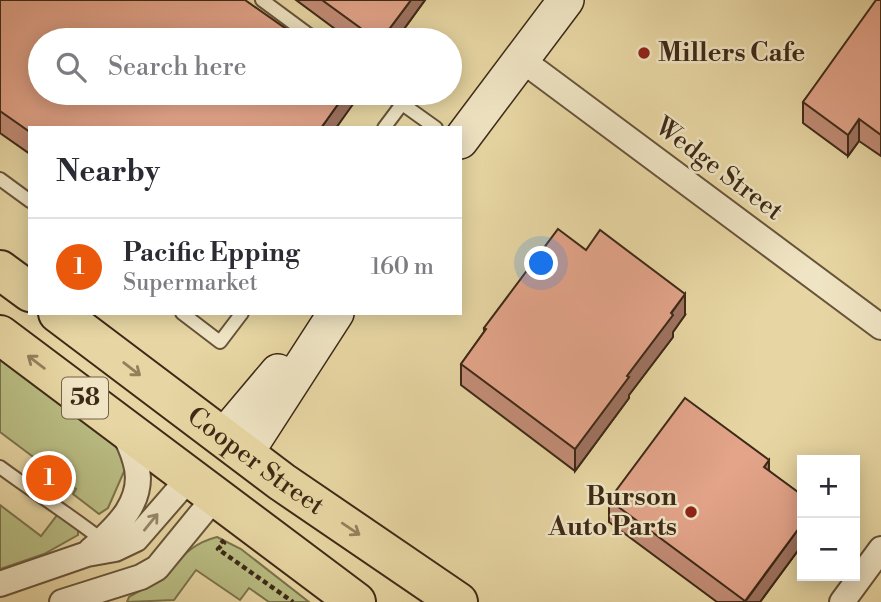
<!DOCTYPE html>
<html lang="en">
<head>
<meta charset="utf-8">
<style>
	:root { --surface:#fff; --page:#f2f2f3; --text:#2b2b33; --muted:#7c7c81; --line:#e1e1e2; --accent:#ea580c }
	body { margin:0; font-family:"Libre Bodoni",serif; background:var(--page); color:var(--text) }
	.controls { position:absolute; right:21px; bottom:21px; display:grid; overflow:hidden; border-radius:0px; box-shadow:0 4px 18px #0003 }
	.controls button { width:63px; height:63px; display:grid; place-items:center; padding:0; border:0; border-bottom:2px solid var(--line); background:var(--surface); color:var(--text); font:35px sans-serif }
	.you { position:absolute; left:542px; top:264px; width:24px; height:24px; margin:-18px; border:5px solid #fff; border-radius:50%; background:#1a73e8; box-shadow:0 0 0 10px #1a73e833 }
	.badge { display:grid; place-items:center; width:46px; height:46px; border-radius:50%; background:var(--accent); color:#fff; font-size:23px; font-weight:700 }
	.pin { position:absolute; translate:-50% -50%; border:4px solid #fff; box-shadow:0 2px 7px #0006 }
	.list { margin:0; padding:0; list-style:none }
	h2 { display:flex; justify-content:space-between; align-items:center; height:91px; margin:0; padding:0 28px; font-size:30px }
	h2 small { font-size:23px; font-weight:400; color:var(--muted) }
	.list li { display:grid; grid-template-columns:46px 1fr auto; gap:21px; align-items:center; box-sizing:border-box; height:98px; padding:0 28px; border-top:2px solid var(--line) }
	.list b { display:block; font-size:26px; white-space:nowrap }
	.list p { margin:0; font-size:23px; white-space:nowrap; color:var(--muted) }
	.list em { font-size:23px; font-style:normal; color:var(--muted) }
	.icon { flex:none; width:38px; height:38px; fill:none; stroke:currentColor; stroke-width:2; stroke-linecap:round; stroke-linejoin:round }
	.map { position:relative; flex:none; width:881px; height:602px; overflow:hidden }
	.search { position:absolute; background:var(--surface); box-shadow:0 4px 18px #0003; left:28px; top:28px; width:434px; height:77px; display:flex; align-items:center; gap:18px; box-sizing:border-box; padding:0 24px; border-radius:38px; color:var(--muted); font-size:26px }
	.panel { position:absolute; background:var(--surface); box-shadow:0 4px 18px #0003; left:28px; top:126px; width:434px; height:189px; border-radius:0px }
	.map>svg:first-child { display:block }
	.green { fill:#b9bd83; stroke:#7b734d; stroke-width:2 }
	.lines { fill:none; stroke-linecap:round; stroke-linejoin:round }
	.lane-casing { stroke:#68543a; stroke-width:16 }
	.street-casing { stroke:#68543a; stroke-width:28 }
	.secondary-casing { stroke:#3d2917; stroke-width:38 }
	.primary-casing { stroke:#3d2917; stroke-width:42 }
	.path { stroke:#3d2917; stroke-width:4.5; stroke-dasharray:5 3.5; stroke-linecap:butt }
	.lane { stroke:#efe4c3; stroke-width:12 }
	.street { stroke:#efe4c3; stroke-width:24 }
	.secondary { stroke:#efe4c3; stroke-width:35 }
	.primary { stroke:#e7d6a3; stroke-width:38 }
	.wall { fill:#c38d77; stroke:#3d2917; stroke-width:2 }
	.shaded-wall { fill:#9f7361; stroke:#3d2917; stroke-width:2 }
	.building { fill:#e3a48a; stroke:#3d2917; stroke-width:2 }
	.oneway { stroke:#92805d }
	.oneway2 { stroke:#96866d }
	.poi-dot { fill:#8f2418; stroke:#efe4c3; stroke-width:2.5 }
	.labels { text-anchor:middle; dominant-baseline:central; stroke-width:5; stroke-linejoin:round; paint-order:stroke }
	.shield { fill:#efe4c3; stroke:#72614b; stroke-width:2 }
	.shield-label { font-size:24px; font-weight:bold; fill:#3d2917 }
	.poi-label { font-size:26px; font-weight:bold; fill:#3d2917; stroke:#efe4c3; text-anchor:start }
	.street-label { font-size:26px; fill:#3d2917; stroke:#efe4c3 }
</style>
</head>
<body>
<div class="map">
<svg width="881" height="602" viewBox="0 0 881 602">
	<rect width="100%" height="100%" fill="#e7d6a3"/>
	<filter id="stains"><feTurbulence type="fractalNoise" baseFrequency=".00286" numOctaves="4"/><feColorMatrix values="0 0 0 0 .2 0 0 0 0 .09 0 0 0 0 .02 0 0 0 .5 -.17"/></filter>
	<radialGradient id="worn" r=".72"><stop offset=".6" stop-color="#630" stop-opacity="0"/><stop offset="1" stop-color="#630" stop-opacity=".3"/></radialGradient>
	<path class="green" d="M 0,358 L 116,445 L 126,467 L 108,508 L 99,514 L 73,494 L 76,489 L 0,432 Z
		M 0,505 L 41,536 L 58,514 L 78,529 L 78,535 L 44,554 L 0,569 Z
		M 217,537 L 241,549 L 309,602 L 269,602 L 249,588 L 240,600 L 196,570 L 174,600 L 127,602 L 129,597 C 140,590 154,585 163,576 C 182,558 190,544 217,537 Z"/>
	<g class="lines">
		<defs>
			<path id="lane" d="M 262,0 L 316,40
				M 387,93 L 436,128
				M 384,128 L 402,104
				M 0,179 L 30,201
				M 182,313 L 220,342 L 242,313
				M 0,467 C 35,493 72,516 106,543"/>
			<path id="street" d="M 522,60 L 881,327
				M 90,551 C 116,528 148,500 135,460 C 132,449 127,439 122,429
				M 0,584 L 87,554 L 115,549 L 136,539 L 190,477
				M 62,602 L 141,577 L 157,568 L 215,497
				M 842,602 L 881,549"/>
			<path id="secondary" d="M 460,141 L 566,0
				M 224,436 L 278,372
				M 245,454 L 336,313"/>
			<g id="primary">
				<path d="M 0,270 L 30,292"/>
				<path id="s1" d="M 58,313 L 282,482 L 458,602"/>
				<path d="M 0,335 L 356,602"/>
			</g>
		</defs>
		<use href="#lane" class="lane-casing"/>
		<use href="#street" class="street-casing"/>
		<use href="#secondary" class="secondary-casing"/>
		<use href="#primary" class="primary-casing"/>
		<path class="path" d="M 221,540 L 224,543 L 218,549 L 293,602"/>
		<use href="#lane" class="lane"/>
		<use href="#street" class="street"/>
		<use href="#secondary" class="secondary"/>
		<use href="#primary" class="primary"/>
	</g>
	<path class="wall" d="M 0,0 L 356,93 L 356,100 L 30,128 L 30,154 L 0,133 Z
		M 296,0 L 425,0 L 396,40 L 350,40 Z
		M 881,0 L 881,156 L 859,141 L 848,156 L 803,123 L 803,102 Z
		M 685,315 L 673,332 L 673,337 L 629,395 L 629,398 L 575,471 L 461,385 L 461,364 L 484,332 L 484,328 Z
		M 769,470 L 802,545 L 760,602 L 717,602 L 609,522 L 609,500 Z"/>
	<path class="shaded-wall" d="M 411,0 L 425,0 L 396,40 L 381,40 Z
		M 346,93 L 356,93 L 356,100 L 336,128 L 321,128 Z
		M 859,119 L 859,141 L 848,156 L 848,135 Z
		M 685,294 L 685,315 L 673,332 L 673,337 L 629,395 L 629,398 L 575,471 L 575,449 Z
		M 769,460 L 769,482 L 764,467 Z
		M 802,524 L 802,545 L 760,602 L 745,602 Z"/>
	<path class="building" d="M 0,0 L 245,0 L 302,40 L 40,40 L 40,93 L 346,93 L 321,128 L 30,128 L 30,132 L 0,111 Z
		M 322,0 L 411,0 L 381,40 L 377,40 Z
		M 876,0 L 881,0 L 881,135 L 859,119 L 848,135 L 803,102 Z
		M 558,229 L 586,250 L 600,230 L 685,294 L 671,313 L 673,315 L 627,376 L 629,377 L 575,449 L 461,364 L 486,329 L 484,328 Z
		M 685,398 L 769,460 L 764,467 L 802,495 L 802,524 L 745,601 L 609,500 Z"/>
	<defs><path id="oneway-shaft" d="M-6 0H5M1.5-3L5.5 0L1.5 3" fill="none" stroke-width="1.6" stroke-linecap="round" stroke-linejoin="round" transform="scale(1.75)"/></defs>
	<g class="oneway">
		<use href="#oneway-shaft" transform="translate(36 362) rotate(-143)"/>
		<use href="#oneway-shaft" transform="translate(132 369) rotate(38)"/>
		<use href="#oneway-shaft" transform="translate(351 529) rotate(34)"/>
	</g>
	<use class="oneway2" href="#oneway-shaft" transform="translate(151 522) rotate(-51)"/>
	<g class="poi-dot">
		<circle cx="644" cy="53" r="7"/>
		<circle cx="691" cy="512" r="7"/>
	</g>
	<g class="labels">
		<rect class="shield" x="62" y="377.5" width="46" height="41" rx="5"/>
		<g class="shield-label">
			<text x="85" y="398">58</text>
		</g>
		<g class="poi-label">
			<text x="658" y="53">Millers Cafe</text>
			<text x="677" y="497" text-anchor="end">Burson<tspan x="677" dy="30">Auto Parts</tspan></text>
		</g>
		<g class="street-label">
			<text transform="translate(719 169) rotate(37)">Wedge Street</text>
			<text stroke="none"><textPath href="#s1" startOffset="247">Cooper Street</textPath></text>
		</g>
	</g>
	<rect width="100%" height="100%" filter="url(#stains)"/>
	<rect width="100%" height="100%" fill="url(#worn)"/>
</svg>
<div class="controls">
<button>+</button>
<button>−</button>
</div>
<div class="you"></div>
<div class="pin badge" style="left:49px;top:478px">1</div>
<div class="search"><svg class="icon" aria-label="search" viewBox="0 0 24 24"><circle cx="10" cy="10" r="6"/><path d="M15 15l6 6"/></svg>Search here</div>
<section class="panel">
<h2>Nearby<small></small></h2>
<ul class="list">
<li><span class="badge">1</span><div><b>Pacific Epping</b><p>Supermarket</p></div><em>160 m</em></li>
</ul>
</section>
</div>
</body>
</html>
